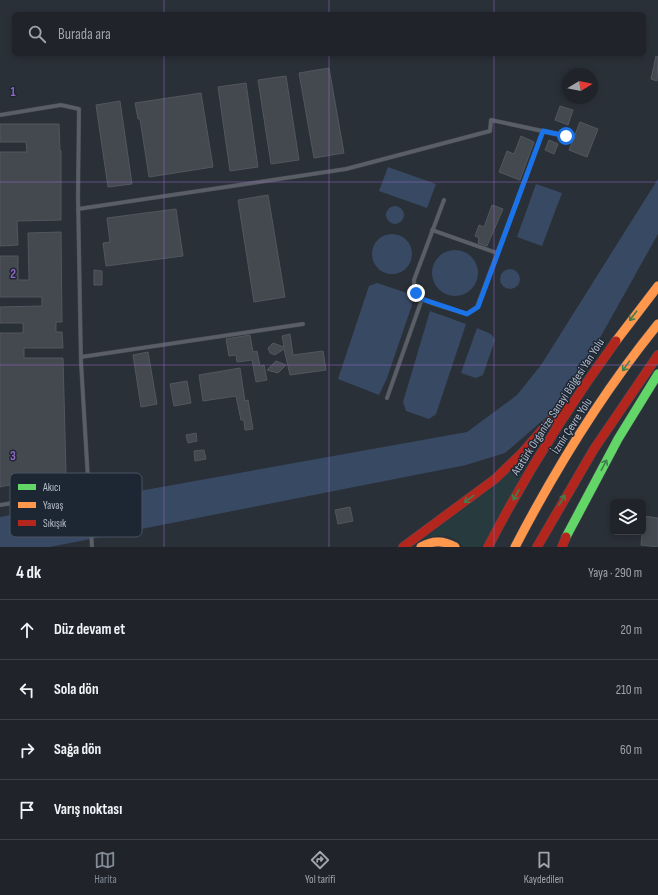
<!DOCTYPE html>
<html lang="tr">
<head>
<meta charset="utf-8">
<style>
	:root { --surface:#20242a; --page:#282c32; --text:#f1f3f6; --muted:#a2a4a8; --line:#3d4147; --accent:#848b96 }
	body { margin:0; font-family:"Sofia Sans Condensed",sans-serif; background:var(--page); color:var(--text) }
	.controls { position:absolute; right:12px; bottom:12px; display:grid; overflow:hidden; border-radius:6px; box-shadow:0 2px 6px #0003 }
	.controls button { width:36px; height:36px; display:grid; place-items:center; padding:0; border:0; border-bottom:1px solid var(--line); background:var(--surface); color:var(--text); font:20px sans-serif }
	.compass { position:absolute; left:562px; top:68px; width:36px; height:36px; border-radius:50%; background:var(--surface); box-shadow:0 2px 6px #0003; rotate:80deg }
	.stop { position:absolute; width:12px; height:12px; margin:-9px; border:3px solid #1a73e8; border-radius:50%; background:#fff }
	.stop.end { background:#1a73e8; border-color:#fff; box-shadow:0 1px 4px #0008 }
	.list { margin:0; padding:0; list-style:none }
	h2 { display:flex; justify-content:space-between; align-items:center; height:52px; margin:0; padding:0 16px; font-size:17px }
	h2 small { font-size:13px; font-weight:400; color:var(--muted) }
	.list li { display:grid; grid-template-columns:26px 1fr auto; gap:12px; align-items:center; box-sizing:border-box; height:60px; padding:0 16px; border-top:1px solid var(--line) }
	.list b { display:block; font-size:15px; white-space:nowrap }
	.list em { font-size:13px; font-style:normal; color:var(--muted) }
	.icon { flex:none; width:22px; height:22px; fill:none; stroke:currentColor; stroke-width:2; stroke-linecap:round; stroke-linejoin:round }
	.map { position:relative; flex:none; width:658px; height:547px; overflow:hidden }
	.search { position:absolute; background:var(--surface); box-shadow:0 2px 6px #0003; left:12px; right:12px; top:12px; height:44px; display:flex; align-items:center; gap:10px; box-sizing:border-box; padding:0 14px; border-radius:6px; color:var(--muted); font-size:15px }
	.sheet { height:292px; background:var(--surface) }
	nav { display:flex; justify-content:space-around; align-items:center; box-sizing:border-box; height:56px; border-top:1px solid var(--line); background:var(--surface); font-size:11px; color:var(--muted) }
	nav a { display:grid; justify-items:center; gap:2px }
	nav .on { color:var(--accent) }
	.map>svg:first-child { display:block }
	.green { fill:#273a3e }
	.water { fill:#384963 }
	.building { fill:#444950; stroke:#52575f }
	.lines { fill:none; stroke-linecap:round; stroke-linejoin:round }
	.lane-casing { stroke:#484c53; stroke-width:4.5 }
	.fast-casing { stroke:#484c55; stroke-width:10 }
	.slow-casing { stroke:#484c55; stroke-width:10 }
	.jam-casing { stroke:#484c55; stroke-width:10 }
	.lane { stroke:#5a5e66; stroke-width:3.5 }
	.fast { stroke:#63d668; stroke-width:9 }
	.slow { stroke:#ff974d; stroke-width:9 }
	.jam { stroke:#b3261e; stroke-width:9 }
	.oneway { stroke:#407e4e }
	.route { stroke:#1a73e8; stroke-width:5 }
	.grid { fill:none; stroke:#9266c3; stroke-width:1; stroke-opacity:0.55 }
	.labels { text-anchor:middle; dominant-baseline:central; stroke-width:3; stroke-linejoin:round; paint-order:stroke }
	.street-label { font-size:12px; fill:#b4bcc9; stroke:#1d2633 }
	.key { fill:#1d2633; stroke:#4a5360; stroke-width:1 }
	.key-label { font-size:11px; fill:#b4bcc9 }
	.grid-label { font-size:13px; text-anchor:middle; font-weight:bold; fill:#9266c3; stroke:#1d2633; stroke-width:3; stroke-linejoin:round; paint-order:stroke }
</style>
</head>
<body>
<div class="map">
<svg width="658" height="547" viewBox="0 0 658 547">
	<rect width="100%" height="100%" fill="#2a3038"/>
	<path class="green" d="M 541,440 L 482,547 L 463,547 C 453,533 436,534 422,540 L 492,488 Z"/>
	<path class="water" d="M 388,167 L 436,184 L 427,208 L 379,191 Z
		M 658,179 L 658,234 L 582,370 L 549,415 L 505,453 L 466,465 L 50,547 L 0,547 L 0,517 L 69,504 C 86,507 102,501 117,495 L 467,432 L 517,395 L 541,365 Z
		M 536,184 L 562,193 L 542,246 L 517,237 Z
		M386 215a9 9 0 1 1 18 0a9 9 0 1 1-18 0Z
		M372 254a20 20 0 1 1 40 0a20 20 0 1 1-40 0Z
		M432 273a23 23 0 1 1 46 0a23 23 0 1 1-46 0Z
		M500 279a10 10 0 1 1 20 0a10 10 0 1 1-20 0Z
		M 377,283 L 410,294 L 412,305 L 387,378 L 379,395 L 338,379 L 369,286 Z
		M 430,311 L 466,324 L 436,414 L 429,419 L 406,411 L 403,402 Z
		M 477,328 L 491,334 L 495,340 L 483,375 L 476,378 L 461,373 Z"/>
	<path class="building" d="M 656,56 L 658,57 L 657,81 L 651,79 Z
		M 329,68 L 344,153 L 314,158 L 299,73 Z
		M 286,76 L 299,160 L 271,164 L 258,80 Z
		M 246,83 L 258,167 L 230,171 L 218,87 Z
		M 201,93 L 213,167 L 149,177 L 140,119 L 138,119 L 135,103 Z
		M 120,101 L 132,184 L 108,187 L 96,105 Z
		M 560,106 L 573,110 L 568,125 L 555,120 Z
		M 580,122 L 598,129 L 587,157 L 569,150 Z
		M 0,124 L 59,124 L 60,151 L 61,151 L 61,220 L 17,221 L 18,245 L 0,246 L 0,152 L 27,152 L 26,142 L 0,142 Z
		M 521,136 L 534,142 L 520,180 L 499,172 L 507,151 L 514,154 Z
		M 549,140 L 558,144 L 554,154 L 545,150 Z
		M 268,195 L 285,297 L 254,302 L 238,200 Z
		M 492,205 L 503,209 L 487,246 L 478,243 L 479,238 L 475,236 L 479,225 L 484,227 Z
		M 176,209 L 183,256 L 106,266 L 103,243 L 110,242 L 107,218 Z
		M 61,232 L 62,322 L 56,322 L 56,332 L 62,332 L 63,348 L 24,348 L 24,358 L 63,358 L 66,473 L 0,487 L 0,333 L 23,333 L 23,323 L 0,323 L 0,307 L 42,306 L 42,297 L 0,297 L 0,256 L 18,256 L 18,280 L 29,280 L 28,233 Z
		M 94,270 L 102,271 L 102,285 L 94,285 Z
		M 290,334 L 293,355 L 323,351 L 326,370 L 290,375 L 284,349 L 275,355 L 270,353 L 268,348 L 273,343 L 284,347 L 282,336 Z
		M 250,335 L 253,352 L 257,351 L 260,366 L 264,365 L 267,380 L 256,382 L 252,360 L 237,362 L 236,355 L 229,356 L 226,339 Z
		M 148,352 L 157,404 L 141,407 L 133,355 Z
		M 276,361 L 286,365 L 278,373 L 267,370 Z
		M 240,368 L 245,401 L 248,400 L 253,429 L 245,430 L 244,420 L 241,420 L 236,396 L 203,401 L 199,375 Z
		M 187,381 L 191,403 L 174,406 L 170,384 Z
		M 196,433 L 197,441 L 188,443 L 186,435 Z
		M 204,450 L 206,459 L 195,461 L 194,451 Z
		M 350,507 L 353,521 L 338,524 L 335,510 Z
		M 644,516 L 658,518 L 658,547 L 641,545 Z"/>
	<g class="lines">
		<defs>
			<path id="lane" d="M 0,115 L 61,105 L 79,109 L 78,196 L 81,362 L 92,547
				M 444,200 L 414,280 C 414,286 414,293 419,297 C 426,303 456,310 467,314 L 477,307 L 543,131
				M 78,209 L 346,169 L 490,131 L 491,120 L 566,136
				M 432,230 L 497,253
				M 81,357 L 303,324
				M 387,398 L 422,299
				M 0,505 L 89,491"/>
			<path id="fast" d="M 566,537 L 618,439 L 658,374"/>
			<path id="slow" d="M 616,341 L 658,286
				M 421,547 C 433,540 443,540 455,547
				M 515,547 C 556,468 602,393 658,324"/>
			<path id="jam" d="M 403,547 L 495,479 L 522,453 L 564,405
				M 488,547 C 525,475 568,407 616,341
				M 537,547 L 594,449 L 658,355
				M 562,547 L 566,537"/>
		</defs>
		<use href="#lane" class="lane-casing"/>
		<use href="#fast" class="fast-casing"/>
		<use href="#slow" class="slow-casing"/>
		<use href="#jam" class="jam-casing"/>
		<use href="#lane" class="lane"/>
		<use href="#fast" class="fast"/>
		<use href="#slow" class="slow"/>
		<use href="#jam" class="jam"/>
	</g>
	<defs><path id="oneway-shaft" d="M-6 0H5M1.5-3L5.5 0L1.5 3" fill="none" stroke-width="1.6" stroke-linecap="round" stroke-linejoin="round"/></defs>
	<g class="oneway">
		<use href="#oneway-shaft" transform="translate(633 316) rotate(127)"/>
		<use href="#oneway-shaft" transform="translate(626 366) rotate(126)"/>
		<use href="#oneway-shaft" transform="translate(604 465) rotate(-62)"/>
		<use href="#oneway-shaft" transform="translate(516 495) rotate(119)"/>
		<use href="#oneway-shaft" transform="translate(469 499) rotate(143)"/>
		<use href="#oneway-shaft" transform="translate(562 500) rotate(-59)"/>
	</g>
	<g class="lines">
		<path class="route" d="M 416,293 L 422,299 L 467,314 L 478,307 L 543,131 L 566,136"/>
	</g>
	<path class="grid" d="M 164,0 L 164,14M 329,0 L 329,14M 494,0 L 494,14M 164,54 L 164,547M 329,54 L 329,547M 494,54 L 494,547M 0,182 L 658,182M 0,365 L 658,365"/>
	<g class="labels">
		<g class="street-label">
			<text transform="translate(558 407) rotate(-57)">Atatürk Organize Sanayi Bölgesi Yan Yolu</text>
			<text transform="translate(572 426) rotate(-57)">İzmir Çevre Yolu</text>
		</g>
	</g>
	<rect x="10" y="473" width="132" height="64" rx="6" class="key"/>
	<rect x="18" y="484" width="18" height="6" fill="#63d668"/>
	<rect x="18" y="502" width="18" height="6" fill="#ff974d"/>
	<rect x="18" y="520" width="18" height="6" fill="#b3261e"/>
	<g class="key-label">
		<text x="43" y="491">Akıcı</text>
		<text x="43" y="509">Yavaş</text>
		<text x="43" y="527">Sıkışık</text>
	</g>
	<g class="grid-label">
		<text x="13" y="96">1</text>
		<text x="13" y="278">2</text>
		<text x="13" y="460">3</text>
	</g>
</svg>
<div class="controls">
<button><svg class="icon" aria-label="layers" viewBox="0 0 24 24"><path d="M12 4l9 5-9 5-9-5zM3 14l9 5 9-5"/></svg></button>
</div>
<svg class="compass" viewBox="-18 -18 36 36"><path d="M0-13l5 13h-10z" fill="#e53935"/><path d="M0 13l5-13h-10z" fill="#a2a4a8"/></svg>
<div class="stop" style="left:566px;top:136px"></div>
<div class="stop end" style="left:416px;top:293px"></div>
<div class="search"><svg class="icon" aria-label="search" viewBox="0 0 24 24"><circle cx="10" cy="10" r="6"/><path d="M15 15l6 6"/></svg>Burada ara</div>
</div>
<section class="sheet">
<h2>4 dk<small>Yaya · 290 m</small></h2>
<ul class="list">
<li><svg class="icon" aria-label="ahead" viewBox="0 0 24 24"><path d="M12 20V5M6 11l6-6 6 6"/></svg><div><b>Düz devam et</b></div><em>20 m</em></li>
<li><svg class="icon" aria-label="left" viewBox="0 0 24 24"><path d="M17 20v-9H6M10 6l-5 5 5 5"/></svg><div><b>Sola dön</b></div><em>210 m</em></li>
<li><svg class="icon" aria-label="right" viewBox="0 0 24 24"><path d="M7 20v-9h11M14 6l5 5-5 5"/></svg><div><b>Sağa dön</b></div><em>60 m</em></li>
<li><svg class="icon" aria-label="arrive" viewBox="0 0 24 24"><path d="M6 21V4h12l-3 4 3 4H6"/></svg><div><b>Varış noktası</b></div></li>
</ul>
</section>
<nav>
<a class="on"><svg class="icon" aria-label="map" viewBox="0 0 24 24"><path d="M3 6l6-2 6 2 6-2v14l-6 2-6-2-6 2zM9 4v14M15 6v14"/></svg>Harita</a>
<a><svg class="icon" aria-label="directions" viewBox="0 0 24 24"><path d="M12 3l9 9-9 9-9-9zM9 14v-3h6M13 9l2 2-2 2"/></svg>Yol tarifi</a>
<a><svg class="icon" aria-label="saved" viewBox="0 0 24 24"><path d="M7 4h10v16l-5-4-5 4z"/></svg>Kaydedilen</a>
</nav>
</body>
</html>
